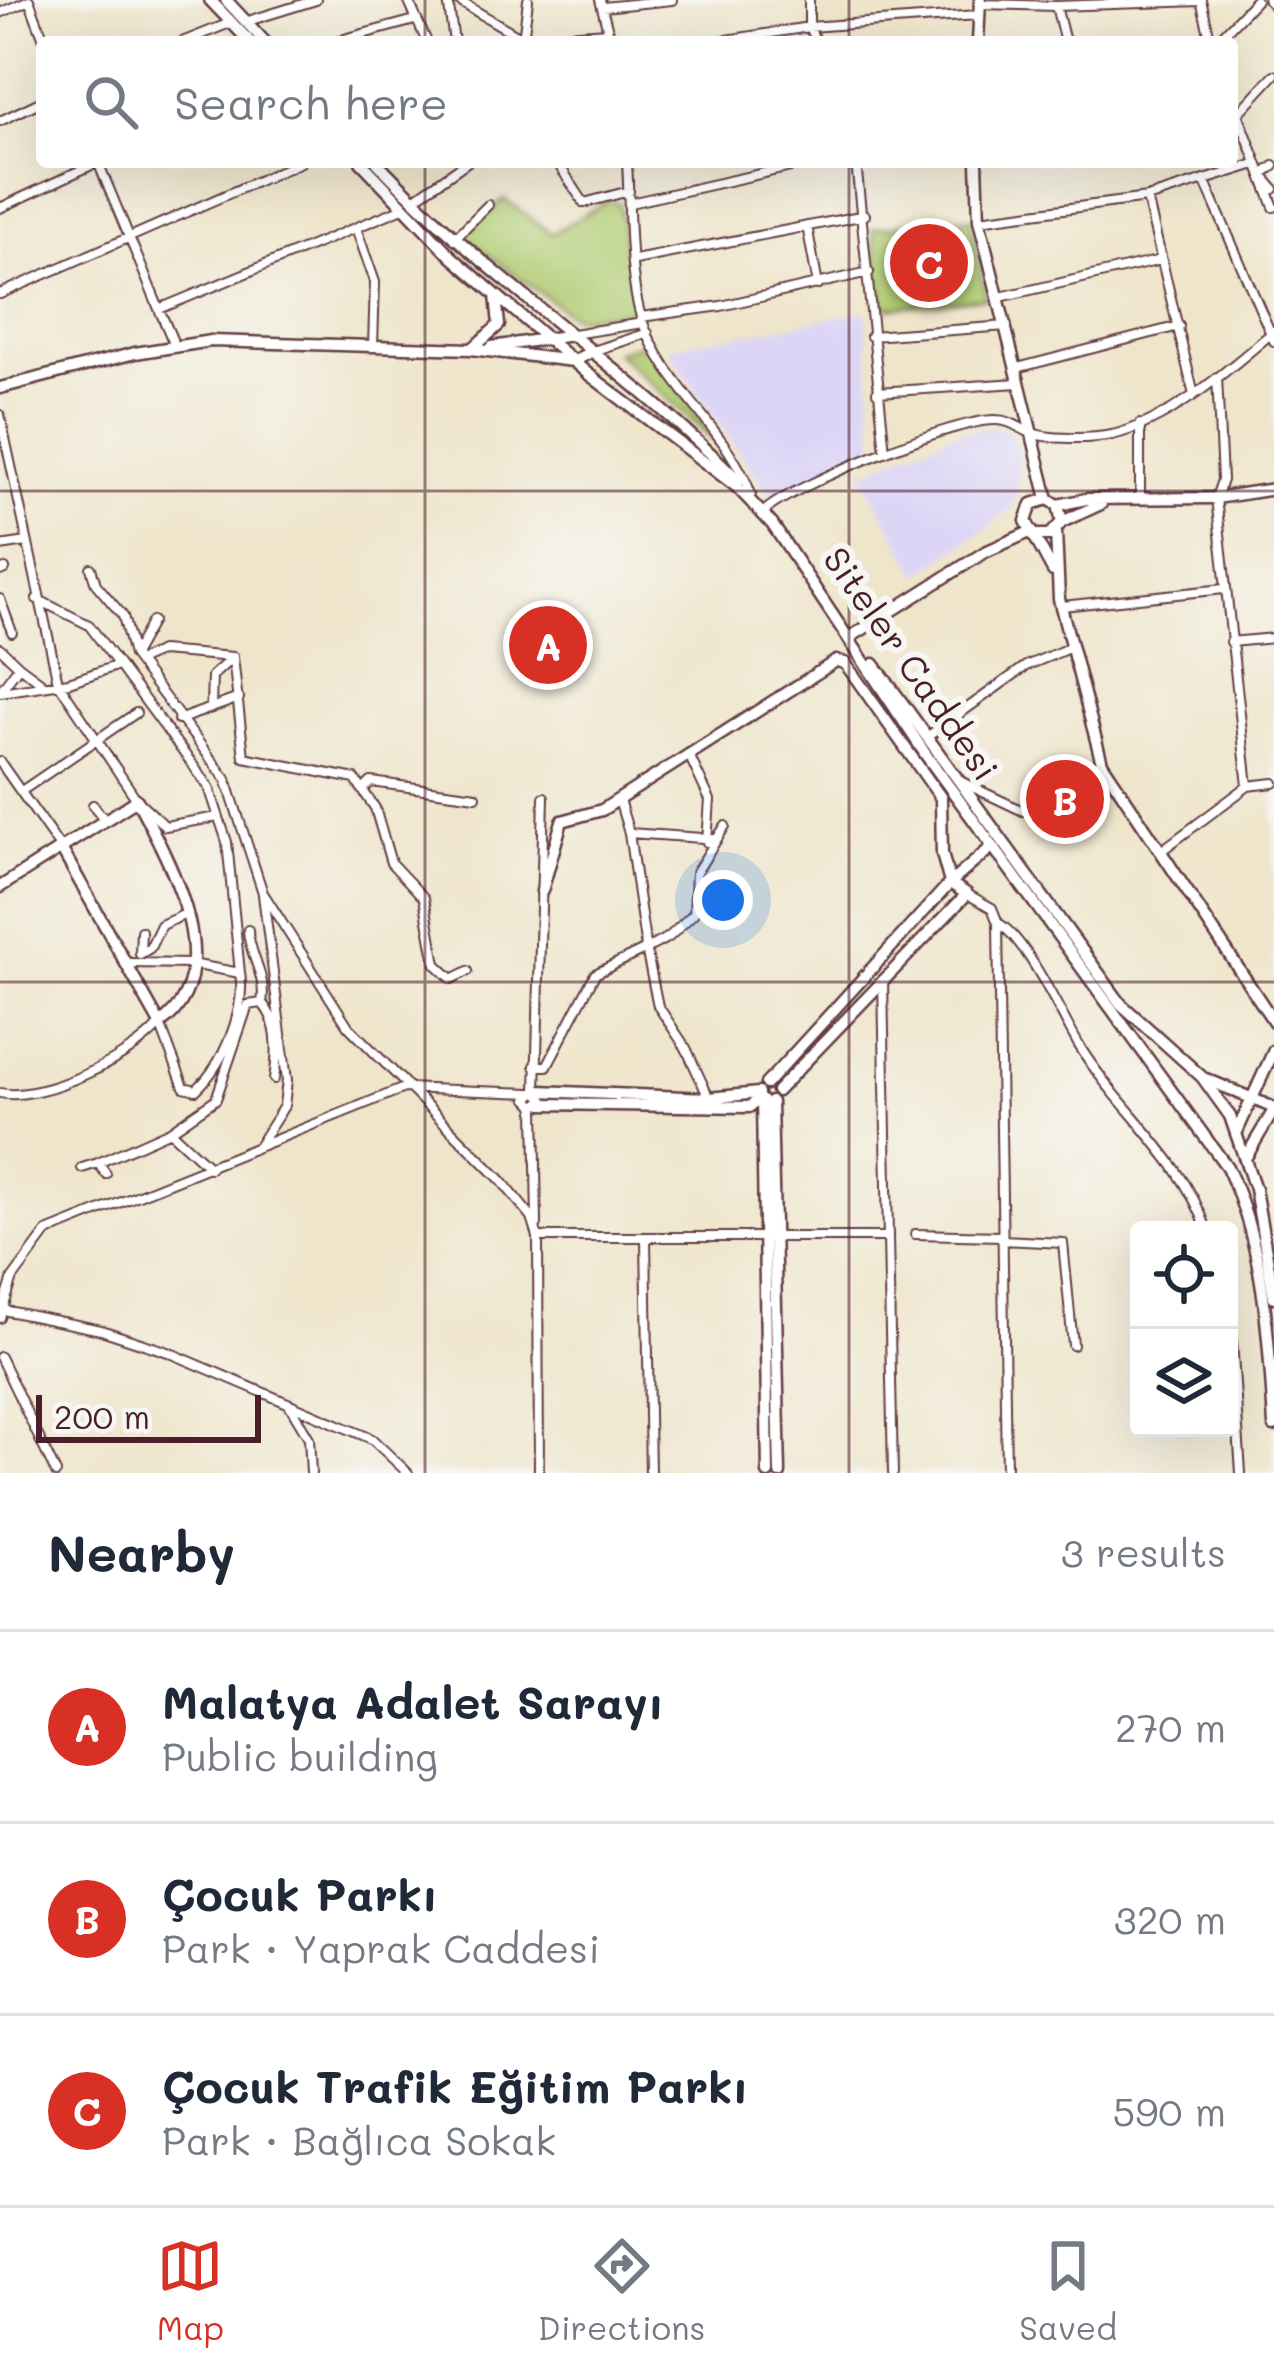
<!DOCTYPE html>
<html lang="en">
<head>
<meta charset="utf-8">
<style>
	:root { --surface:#fff; --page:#f6f6f7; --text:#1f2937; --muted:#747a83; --line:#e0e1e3; --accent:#d93025 }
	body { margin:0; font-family:Mali,sans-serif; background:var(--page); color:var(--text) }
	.controls { position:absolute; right:36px; bottom:36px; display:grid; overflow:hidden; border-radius:12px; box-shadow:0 12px 48px #0002 }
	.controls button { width:108px; height:108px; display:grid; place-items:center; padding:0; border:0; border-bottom:3px solid var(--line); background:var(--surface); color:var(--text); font:60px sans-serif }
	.scale { position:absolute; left:36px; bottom:30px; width:225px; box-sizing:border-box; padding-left:12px; border:6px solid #4a1f2b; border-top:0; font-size:33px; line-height:42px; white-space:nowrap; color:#4a1f2b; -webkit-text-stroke:9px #f6f6f2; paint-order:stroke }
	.you { position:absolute; left:723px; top:900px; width:42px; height:42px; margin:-30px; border:9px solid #fff; border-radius:50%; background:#1a73e8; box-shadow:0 0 0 18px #1a73e833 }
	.badge { display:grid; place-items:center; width:78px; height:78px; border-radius:50%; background:var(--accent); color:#fff; font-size:39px; font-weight:700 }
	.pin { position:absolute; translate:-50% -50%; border:6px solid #fff; box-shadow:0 3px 12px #0006 }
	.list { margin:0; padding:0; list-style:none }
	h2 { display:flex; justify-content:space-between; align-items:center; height:156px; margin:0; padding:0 48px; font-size:51px }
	h2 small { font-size:39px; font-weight:400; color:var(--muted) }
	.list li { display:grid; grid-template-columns:78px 1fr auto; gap:36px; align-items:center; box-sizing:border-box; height:192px; padding:0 48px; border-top:3px solid var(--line) }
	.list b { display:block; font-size:45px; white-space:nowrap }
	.list p { margin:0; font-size:39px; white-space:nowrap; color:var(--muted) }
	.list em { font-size:39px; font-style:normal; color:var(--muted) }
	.icon { flex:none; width:66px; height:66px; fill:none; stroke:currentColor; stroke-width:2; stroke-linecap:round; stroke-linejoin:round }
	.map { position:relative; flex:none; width:1274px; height:1473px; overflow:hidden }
	.search { position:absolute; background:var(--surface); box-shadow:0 12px 48px #0002; left:36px; right:36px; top:36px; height:132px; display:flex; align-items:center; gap:30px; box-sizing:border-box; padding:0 42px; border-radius:12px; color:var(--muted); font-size:45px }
	.sheet { height:732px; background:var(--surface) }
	nav { display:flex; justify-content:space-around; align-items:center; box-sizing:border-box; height:168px; border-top:3px solid var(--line); background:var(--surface); font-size:33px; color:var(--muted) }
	nav a { display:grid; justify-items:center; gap:6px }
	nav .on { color:var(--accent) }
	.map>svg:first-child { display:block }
	.built { fill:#ddd5f6 }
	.green { fill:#b1cc72; stroke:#7e764e; stroke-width:3 }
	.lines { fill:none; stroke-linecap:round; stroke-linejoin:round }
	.street-casing { stroke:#633d43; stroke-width:12 }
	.secondary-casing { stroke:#633d43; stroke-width:15 }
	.street { stroke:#fff; stroke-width:8 }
	.secondary { stroke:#fff; stroke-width:10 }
	.grid { fill:none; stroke:#4a1f2b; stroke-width:3; stroke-opacity:0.55 }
	.labels { text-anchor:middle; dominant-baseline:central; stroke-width:12; stroke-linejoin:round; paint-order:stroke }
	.street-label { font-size:36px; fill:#4a1f2b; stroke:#f6f6f2 }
</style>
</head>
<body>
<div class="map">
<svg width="1274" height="1473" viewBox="0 0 1274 1473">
	<rect width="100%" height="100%" fill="#f6f6f2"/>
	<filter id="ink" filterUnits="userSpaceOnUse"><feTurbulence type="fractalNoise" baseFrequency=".00833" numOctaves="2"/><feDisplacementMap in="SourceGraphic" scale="24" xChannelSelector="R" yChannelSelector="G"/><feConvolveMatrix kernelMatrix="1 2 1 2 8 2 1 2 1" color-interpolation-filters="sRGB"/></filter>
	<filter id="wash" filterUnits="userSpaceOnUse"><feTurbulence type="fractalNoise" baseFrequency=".004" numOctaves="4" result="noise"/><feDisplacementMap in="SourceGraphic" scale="48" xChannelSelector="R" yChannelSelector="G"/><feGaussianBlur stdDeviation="2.7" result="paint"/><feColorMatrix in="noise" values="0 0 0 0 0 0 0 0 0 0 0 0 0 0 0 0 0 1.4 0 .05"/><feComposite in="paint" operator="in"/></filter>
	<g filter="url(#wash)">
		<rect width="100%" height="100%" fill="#efe5cb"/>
		<path class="built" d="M 866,311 L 874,448 L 771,497 L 667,348 Z
			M 994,428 L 1010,432 L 1019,456 L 1017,494 L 1008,512 L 919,575 L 861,474 L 956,432 Z"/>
		<path class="green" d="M 504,199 L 552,234 L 609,200 L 619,203 L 635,311 L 573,317 L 463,236 Z
			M 971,218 L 986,298 L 884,308 L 873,228 Z
			M 647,342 L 715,442 L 616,352 Z"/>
	</g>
	<g filter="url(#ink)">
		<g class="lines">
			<defs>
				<path id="street" d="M 29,0 L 45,42
					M 408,0 L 427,42
					M 448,0 L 454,42
					M 457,0 L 522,38 L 608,32
					M 600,0 L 611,42
					M 1201,0 L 1211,42
					M 1268,0 L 1274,6
					M 980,4 L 1056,6 L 1065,42
					M 1056,6 L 1201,1
					M 603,7 L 672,0
					M 0,13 L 27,1
					M 248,21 L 316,0
					M 523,40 L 528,0
					M 182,42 L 230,23
					M 333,42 L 415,20
					M 714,42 L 809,27 L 809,0
					M 816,42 L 809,27 L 978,15
					M 1216,42 L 1256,0
					M 1232,98 L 1274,207
					M 1239,113 L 1274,75
					M 0,121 L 42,101
					M 514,162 L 520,162
					M 557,162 L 584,203 L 629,191
					M 627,162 C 630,208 628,278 642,320 C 664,386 728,430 751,494
					M 856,162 L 885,452
					M 1274,166 L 1262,175 L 1274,189
					M 1205,182 L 1274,341
					M 1147,198 L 1193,391
					M 414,199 L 467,162
					M 630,203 L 813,162
					M 0,208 L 98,162 L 159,309 L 403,208
					M 979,220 L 1147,198 L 1256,164
					M 807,226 L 818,285
					M 356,228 L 375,282 L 373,346
					M 454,239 L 488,205
					M 635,260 L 865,215
					M 0,294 L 301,162
					M 1000,297 L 1161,260
					M 159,309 L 175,346
					M 641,317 L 721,306 L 869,272
					M 573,334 L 643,323
					M 871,336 L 1007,326
					M 593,351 L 648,333
					M 1017,368 L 1179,326
					M 877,392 L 1019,383
					M 0,415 L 58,682 L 137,800 L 165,826 L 218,817
					M 1140,499 L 1140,424
					M 766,510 C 794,485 957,418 996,420 C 1010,420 1017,427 1029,432 C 1048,440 1092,439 1112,435 C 1170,422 1229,369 1274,331
					M 0,546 L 27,542
					M 91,568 L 96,584 L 123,616 L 133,655 L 226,779 L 263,893 L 348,1026 L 501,1180 L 532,1218 L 538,1237
					M 0,571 L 5,569
					M 0,599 L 12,632
					M 37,599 L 89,625 L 209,787 L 227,842 L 240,973 L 191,964 L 130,963
					M 1062,606 L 1224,589
					M 1230,642 L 1274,638
					M 0,648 L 19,666 L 1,690
					M 133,655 L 152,621
					M 233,657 L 244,757 L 355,779 L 375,808 L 391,863 L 424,898 L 436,964 L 452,979 L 468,971
					M 138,661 L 161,651 L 233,657
					M 19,666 L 42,683
					M 0,692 L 69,682 L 119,665
					M 211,706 L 212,676 L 232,658
					M 178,720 L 239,698
					M 927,737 L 1026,666 L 1071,647
					M 689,755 L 710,800 L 707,842
					M 0,762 L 61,849
					M 962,782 L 1023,811 L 1102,763
					M 1248,786 L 1274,783
					M 365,788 L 371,782 L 476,796
					M 23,790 L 136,713
					M 619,800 L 629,833 L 717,839
					M 93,805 L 105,820
					M 1161,851 L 1248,786 L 1216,498 L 1222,480 L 1217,377
					M 967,894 L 992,908 L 998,923 L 1006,1473
					M 998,923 C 1028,940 1061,1016 1080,1047 C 1119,1110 1183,1158 1207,1230
					M 248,930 C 249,956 267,975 262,1003
					M 140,954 L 150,948 L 161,925 L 188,913
					M 140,954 L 141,931
					M 883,980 L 888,1237
					M 160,1024 L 184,1087 L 196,1090 C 224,1064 246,1010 240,973
					M 535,1066 L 547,1066 L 595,974 L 646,949 L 629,833
					M 538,1091 L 544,1100 L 535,1106 L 528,1099 L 536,1091 L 544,797
					M 0,1093 C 42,1102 133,1057 159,1025
					M 709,1098 L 686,1048 L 658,1006 L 646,949 L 669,937 L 694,913 L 696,873 L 725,826
					M 535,1107 L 537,1224
					M 258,1147 L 284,1106 L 287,1080 L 263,895
					M 82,1168 L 98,1163
					M 210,1168 L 170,1131 L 216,1099 L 248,1005 L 262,1003 C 280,1022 278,1054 274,1079
					M 106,1174 L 98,1163 L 170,1131
					M 915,1234 L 1002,1236
					M 646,1239 L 650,1473
					M 1002,1240 L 1063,1243 L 1073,1345
					M 1229,1296 L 1241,1473
					M 3,1310 L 101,1330 L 168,1352 L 372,1439 L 408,1473
					M 0,1318 L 13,1278 L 47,1232 L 404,1088 L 531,1093
					M 0,1357 L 56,1473
					M 290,1406 L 309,1438 L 311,1473
					M 539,1473 L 538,1237 L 888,1237 L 893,1473"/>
				<path id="secondary" d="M 210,0 L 250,42
					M 226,0 L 265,42
					M 978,42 L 980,0
					M 361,162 L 452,257 L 587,373 L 737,487 L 772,524 L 926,755 L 1227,1167 C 1265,1247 1269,1339 1274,1426
					M 377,162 C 488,280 625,366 739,481
					M 977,162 L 979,220 L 1048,499
					M 492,347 L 572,335
					M 473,348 L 499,325 L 496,295
					M 0,388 L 135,353 L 211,341 L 471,349 L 573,361 L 593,351
					M 1058,505 L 1086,499 L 1216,498 L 1274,489
					M 1062,522 L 1101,504
					M 1056,532 L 1059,599 L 1102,763 L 1274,1022
					M 1038,535 L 1050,535 L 1062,522 L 1058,505 L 1048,499 L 1032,504 L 1026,521 L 1053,571
					M 849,638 L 985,552 L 1032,531
					M 874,664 L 1121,1004 L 1202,1077 L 1230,1116 L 1255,1189 L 1274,1297
					M 0,887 L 137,800 C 167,858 233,971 160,1024 L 62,850
					M 542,891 L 562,821 L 602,810 L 836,661 L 845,663 L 941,798 L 942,854 L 950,883 L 766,1084
					M 1206,1079 L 1274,1108
					M 539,1091 L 709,1098 L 758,1093
					M 777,1091 L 967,894 L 950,883 L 993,846
					M 762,1101 L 768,1473
					M 771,1102 L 780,1473
					M 542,1104 L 749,1107 L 760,1099
					M 1236,1134 L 1274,1050
					M 1246,1157 L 1274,1110"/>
			</defs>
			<use href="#street" class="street-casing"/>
			<use href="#secondary" class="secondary-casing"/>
			<use href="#street" class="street"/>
			<use href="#secondary" class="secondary"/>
		</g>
	</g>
	<path class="grid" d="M 425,0 L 425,42M 849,0 L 849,42M 425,162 L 425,1473M 849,162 L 849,1473M 0,491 L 1274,491M 0,982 L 1274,982"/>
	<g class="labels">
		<g class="street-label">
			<text transform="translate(912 663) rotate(55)">Siteler Caddesi</text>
		</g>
	</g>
</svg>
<div class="controls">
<button><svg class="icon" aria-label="locate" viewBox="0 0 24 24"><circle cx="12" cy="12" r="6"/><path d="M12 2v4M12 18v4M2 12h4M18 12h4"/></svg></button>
<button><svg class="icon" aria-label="layers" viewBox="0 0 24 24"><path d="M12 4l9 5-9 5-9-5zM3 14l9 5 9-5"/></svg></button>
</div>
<div class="scale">200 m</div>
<div class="you"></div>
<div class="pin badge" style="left:548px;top:645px">A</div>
<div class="pin badge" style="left:1065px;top:799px">B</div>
<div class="pin badge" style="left:929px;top:263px">C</div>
<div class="search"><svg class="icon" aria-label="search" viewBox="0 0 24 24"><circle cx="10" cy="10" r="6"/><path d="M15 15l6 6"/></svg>Search here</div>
</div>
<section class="sheet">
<h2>Nearby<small>3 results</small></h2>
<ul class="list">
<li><span class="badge">A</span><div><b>Malatya Adalet Sarayı</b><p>Public building</p></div><em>270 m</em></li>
<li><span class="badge">B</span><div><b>Çocuk Parkı</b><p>Park · Yaprak Caddesi</p></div><em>320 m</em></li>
<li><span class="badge">C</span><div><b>Çocuk Trafik Eğitim Parkı</b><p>Park · Bağlıca Sokak</p></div><em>590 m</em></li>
</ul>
</section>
<nav>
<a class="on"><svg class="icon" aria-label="map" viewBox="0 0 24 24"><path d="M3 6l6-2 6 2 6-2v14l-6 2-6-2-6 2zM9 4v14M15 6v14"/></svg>Map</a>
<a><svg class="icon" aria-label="directions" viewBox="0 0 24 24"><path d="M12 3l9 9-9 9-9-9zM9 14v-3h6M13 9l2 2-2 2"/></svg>Directions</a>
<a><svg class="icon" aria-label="saved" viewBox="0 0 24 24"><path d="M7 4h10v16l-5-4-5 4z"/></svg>Saved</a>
</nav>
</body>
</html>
